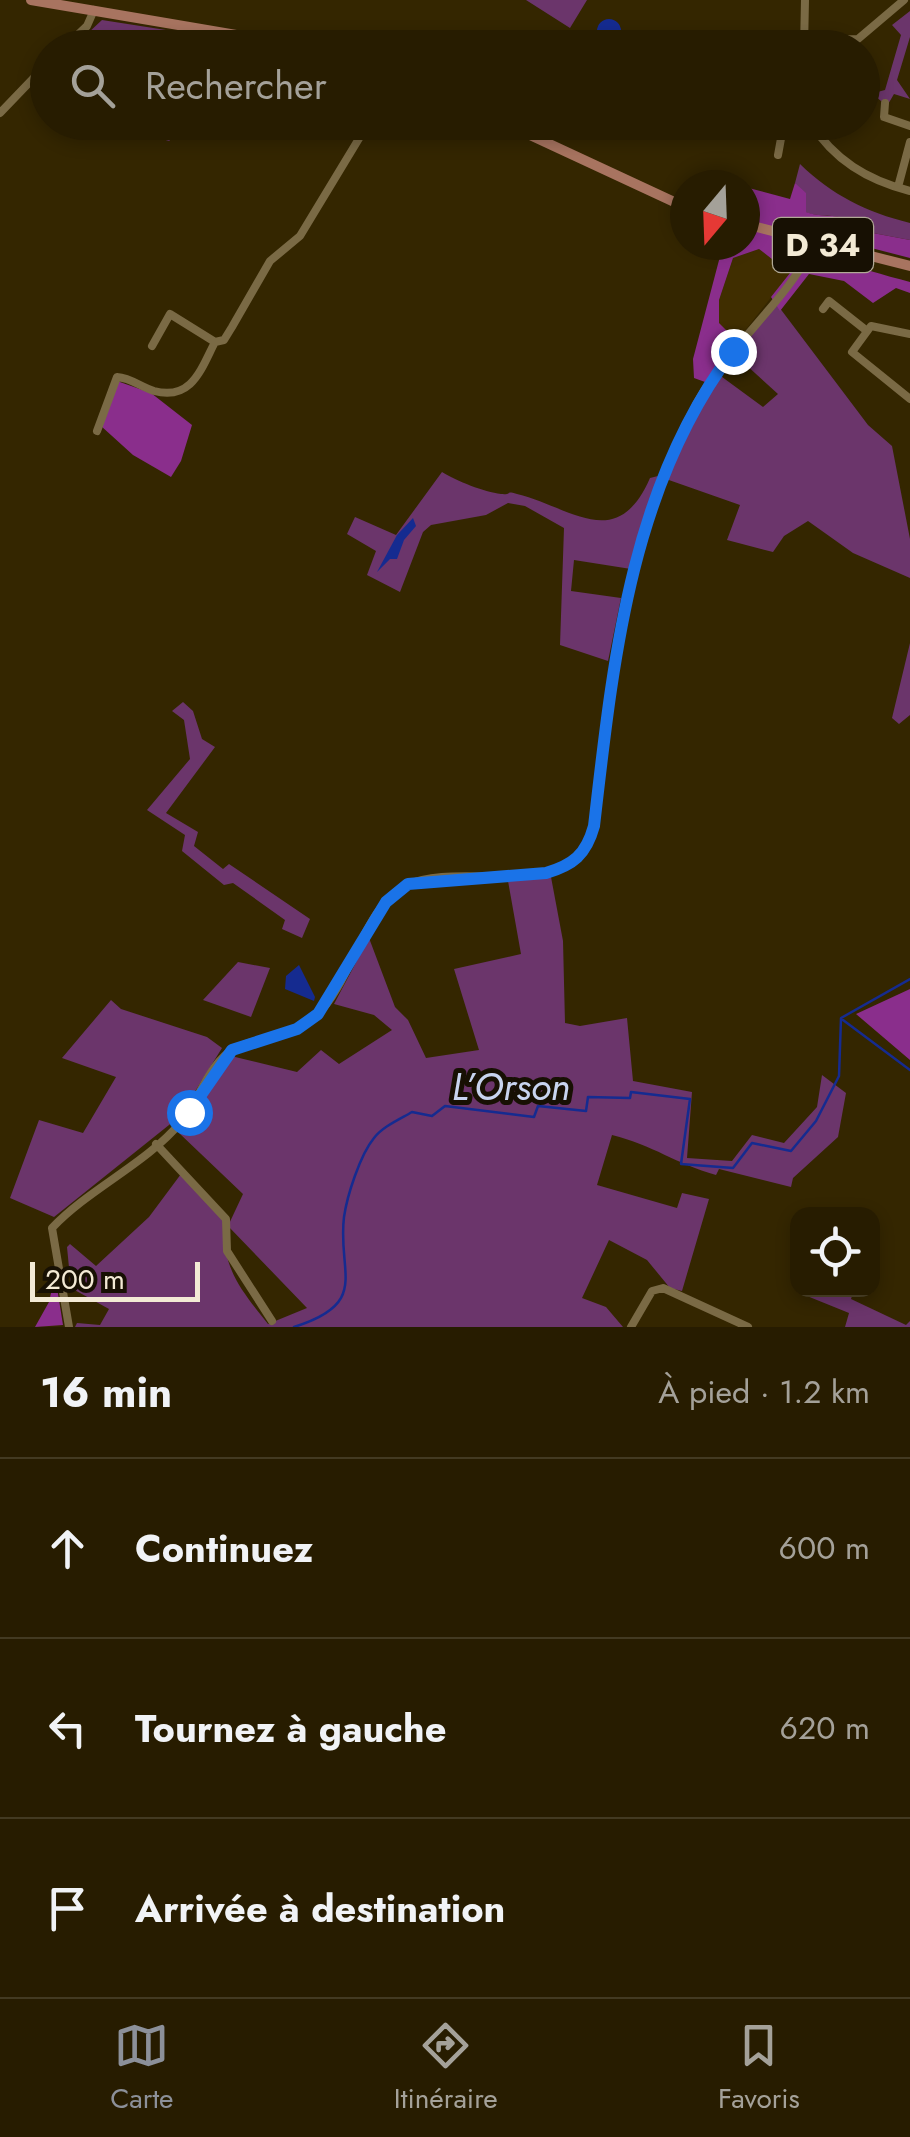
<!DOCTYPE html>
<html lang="fr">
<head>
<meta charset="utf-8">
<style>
	:root { --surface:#271c00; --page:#2f250a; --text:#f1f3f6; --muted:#a4a199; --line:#433a22; --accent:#8c9099 }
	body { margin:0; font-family:Jost,sans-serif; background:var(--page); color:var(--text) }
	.controls { position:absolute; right:30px; bottom:30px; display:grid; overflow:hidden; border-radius:20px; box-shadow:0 5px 15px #0003 }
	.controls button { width:90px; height:90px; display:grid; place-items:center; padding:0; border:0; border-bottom:2px solid var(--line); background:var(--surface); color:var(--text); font:50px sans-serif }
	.compass { position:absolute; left:670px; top:170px; width:90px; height:90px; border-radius:50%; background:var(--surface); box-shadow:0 5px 15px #0003; rotate:199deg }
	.scale { position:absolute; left:30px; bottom:25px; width:170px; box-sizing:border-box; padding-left:10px; border:5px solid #f3ead5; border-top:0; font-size:28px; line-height:35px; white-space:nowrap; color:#f3ead5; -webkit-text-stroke:8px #171003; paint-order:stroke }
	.stop { position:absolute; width:30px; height:30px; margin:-22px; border:8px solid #1a73e8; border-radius:50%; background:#fff }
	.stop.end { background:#1a73e8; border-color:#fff; box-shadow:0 2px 10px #0008 }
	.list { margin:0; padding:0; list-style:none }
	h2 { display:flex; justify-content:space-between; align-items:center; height:130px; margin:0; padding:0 40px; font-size:42px }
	h2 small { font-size:32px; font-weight:400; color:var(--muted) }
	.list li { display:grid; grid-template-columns:65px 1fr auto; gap:30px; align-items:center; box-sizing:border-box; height:180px; padding:0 40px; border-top:2px solid var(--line) }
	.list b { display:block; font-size:38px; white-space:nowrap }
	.list em { font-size:32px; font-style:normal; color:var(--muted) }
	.icon { flex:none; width:55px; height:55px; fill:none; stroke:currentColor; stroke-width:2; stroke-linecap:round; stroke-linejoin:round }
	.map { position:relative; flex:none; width:910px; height:1327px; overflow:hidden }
	.search { position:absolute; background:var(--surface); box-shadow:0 5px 15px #0003; left:30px; right:30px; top:30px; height:110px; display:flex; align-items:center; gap:25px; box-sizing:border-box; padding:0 35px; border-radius:55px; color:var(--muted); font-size:38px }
	.sheet { height:670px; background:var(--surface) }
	nav { display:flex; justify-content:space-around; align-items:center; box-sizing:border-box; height:140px; border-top:2px solid var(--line); background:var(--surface); font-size:28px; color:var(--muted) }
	nav a { display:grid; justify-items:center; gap:5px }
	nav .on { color:var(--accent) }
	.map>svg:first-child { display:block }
	.built { fill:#402e00 }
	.green { fill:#6b356b }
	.forest { fill:#8a2e8c }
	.water { fill:#152b90 }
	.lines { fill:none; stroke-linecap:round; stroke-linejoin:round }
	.stream { stroke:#152b90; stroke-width:2.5 }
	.minor { stroke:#7a6a45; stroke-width:8 }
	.major { stroke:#a87460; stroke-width:10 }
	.route { stroke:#1a73e8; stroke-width:12 }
	.labels { text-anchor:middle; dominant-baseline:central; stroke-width:10; stroke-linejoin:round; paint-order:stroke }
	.shield { fill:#171003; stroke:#b1a996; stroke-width:2.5 }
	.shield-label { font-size:32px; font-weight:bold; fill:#f3ead5 }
	.water-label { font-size:38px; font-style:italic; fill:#c8d4ef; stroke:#171003 }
</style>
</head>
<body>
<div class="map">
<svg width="910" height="1327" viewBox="0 0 910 1327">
	<rect width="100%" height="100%" fill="#342600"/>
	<path class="built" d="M 759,249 L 790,273 L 737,341 L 719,324 L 719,300 L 733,258 Z"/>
	<path class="green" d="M 526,0 L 587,0 L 570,28 Z
		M 910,11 L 910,37 L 897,80 L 910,99 L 894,94 L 887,106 L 875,96 L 865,101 L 862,96 L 885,90 L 901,35 L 892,25 Z
		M 102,20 L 166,30 L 172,47 L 73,47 Z
		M 110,123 L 190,123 L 169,141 Z
		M 800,164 C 832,195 866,212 910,223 L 910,240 L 857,230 C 843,209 826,220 805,212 L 804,198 L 795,183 Z
		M 776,303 L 868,425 L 892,446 L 910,539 L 910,578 L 853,553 L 808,521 L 784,536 L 773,552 L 727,540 L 740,505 L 666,479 L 684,432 L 718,374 L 763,407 L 778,394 L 734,354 Z
		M 442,472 C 457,481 484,492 501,494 C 514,495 504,490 517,494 C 571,507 617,554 650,478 L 658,476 L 631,569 L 574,560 L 571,591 L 621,598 L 608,661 L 560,645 L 564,528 L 525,506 L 508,503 L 486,515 L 431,525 L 423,532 L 400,592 L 367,575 L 376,551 L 347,534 L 355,517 L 396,535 Z
		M 910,643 L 910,715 L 899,724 L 892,718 Z
		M 183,702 L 193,711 L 202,739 L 215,747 L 166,813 L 198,832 L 194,846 L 223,869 L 229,864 L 310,919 L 302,938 L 282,929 L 285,920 L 233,883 L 224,885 L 182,851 L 185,835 L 147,810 L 190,759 L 184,720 L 172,711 Z
		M 551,877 L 563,941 L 565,1023 L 580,1026 L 627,1018 L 633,1081 L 692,1092 L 687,1158 L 732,1161 L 752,1135 L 784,1143 L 817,1107 L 822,1075 L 846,1093 L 838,1137 L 793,1178 L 791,1187 L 719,1169 L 716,1175 C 676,1164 653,1145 612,1135 L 597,1185 L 677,1208 L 682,1193 L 709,1199 L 682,1291 L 670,1288 L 647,1260 L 609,1240 L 582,1298 L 606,1307 L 623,1327 L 75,1327 L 77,1323 L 100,1325 L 109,1309 L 71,1288 L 67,1247 L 70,1244 L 96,1266 L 149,1217 L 181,1174 L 223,1219 C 223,1269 238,1286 268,1324 L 307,1308 L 228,1226 L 243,1194 L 179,1133 L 231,1056 L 297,1072 L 321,1050 L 339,1064 L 392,1030 L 374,1015 L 334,1004 L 369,938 L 395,1007 L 408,1020 L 426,1058 L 479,1050 L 454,969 L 521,954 L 508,881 Z
		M 238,962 L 270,968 L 251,1017 L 203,1000 Z
		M 111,1000 L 121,1009 L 207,1037 L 222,1048 L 179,1117 L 54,1217 L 10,1198 L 39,1120 L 83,1133 L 116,1077 L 62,1058 Z
		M 810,1290 L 854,1290 L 851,1299 L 906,1325 L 910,1321 L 910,1327 L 845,1327 L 849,1313 L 807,1296 Z"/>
	<path class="forest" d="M 795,183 L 806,193 L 806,212 C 827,220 843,209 857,230 L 910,240 L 910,258 L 821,235 L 804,257 L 812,263 L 833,256 C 856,268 884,275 910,282 L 910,293 L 896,288 L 873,303 L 844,281 L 809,274 L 780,311 L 771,297 L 790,273 L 759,249 L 733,258 L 719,300 L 719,323 L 737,341 L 705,382 L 694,378 L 693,359 L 723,245 L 745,245 L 745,187 L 790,199 Z
		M 117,381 L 151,393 L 192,425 L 181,461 L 171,477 L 133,455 L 101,426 Z
		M 910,989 L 910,1060 L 856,1014 Z
		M 55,1275 L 63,1325 L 35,1327 L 49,1302 Z"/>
	<path class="water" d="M597 31a12 12 0 1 1 24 0a12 12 0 1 1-24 0Z
		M 413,518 L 416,526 L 404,540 L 397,559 L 390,559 L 377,572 L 397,535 Z
		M 299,965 L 315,997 L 314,1001 L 285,989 L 286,976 Z"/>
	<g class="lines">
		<path class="stream" d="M 843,1020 L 910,1070
			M 294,1327 C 371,1303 337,1273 344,1217 C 347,1196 360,1155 374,1138 C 382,1127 400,1119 412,1112 L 432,1116 L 445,1106 L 534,1117 L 538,1106 L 586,1111 L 588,1097 L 630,1098 L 631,1092 L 690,1099 L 681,1164 L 733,1168 L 752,1143 L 791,1151 L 816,1121 L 839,1076 L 841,1018 L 910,979"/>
		<path class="minor" d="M 805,40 L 858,39 L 904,0
			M 64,48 L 87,26 L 94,10
			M 804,48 L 805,0
			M 885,103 L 884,117 L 910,126
			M 0,113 L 48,63
			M 810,122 C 834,160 867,180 910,191
			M 778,155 L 784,122
			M 898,187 L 910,142
			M 823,309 L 829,301 L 867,331
			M 910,334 L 871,326 L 852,352 L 910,399
			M 152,346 L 170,314 L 215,342
			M 97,431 L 117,377 C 131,378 141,387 154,391 C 192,401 201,369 215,342 L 224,340 L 232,327 L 270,261 L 300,236 L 369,122
			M 156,1144 L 226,1219 L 227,1251 L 272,1321
			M 69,1327 L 52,1228 C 90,1188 146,1164 181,1122 C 198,1102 210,1061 234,1049 C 261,1035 294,1037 317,1015 C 352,982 364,905 407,885 C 462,859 574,908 594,826 C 611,682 625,531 698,401 C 730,344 787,301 815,243
			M 631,1327 L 652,1291 L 663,1288 L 748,1327"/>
		<path class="major" d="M 31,0 L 313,48
			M 502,122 L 685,207
			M 745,224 L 910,266"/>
	</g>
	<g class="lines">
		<path class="route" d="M 189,1112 L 232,1050 L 297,1029 L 318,1014 L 386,902 L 408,884 L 546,873 C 573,865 586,855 594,826 C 613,662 630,487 733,351"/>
	</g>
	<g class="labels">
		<rect class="shield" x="773" y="218" width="100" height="54" rx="8"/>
		<g class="shield-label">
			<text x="823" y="245">D 34</text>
		</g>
		<g class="water-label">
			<text x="511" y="1086">L’Orson</text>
		</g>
	</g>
</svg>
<div class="controls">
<button><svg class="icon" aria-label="locate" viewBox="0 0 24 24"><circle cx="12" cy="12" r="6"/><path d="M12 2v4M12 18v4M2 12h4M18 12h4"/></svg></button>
</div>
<svg class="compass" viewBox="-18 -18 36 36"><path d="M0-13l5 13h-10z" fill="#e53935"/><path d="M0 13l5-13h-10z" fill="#a4a199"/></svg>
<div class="scale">200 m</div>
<div class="stop" style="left:189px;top:1112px"></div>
<div class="stop end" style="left:733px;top:351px"></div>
<div class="search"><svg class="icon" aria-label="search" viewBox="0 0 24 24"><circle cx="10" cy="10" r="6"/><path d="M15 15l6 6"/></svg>Rechercher</div>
</div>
<section class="sheet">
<h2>16 min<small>À pied · 1.2 km</small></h2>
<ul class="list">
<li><svg class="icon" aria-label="ahead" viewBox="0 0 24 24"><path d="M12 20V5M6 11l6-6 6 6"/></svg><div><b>Continuez</b></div><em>600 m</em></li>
<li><svg class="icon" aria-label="left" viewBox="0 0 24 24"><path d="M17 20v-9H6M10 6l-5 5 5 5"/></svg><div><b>Tournez à gauche</b></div><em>620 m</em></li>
<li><svg class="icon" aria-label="arrive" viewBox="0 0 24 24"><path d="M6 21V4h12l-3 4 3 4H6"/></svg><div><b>Arrivée à destination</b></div></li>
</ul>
</section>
<nav>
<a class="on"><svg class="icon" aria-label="map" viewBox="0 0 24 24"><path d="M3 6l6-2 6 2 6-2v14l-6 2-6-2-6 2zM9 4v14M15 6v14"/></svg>Carte</a>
<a><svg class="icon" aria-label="directions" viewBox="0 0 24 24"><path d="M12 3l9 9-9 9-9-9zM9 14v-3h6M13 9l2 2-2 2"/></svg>Itinéraire</a>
<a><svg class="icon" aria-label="saved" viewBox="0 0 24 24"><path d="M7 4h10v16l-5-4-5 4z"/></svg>Favoris</a>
</nav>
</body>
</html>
